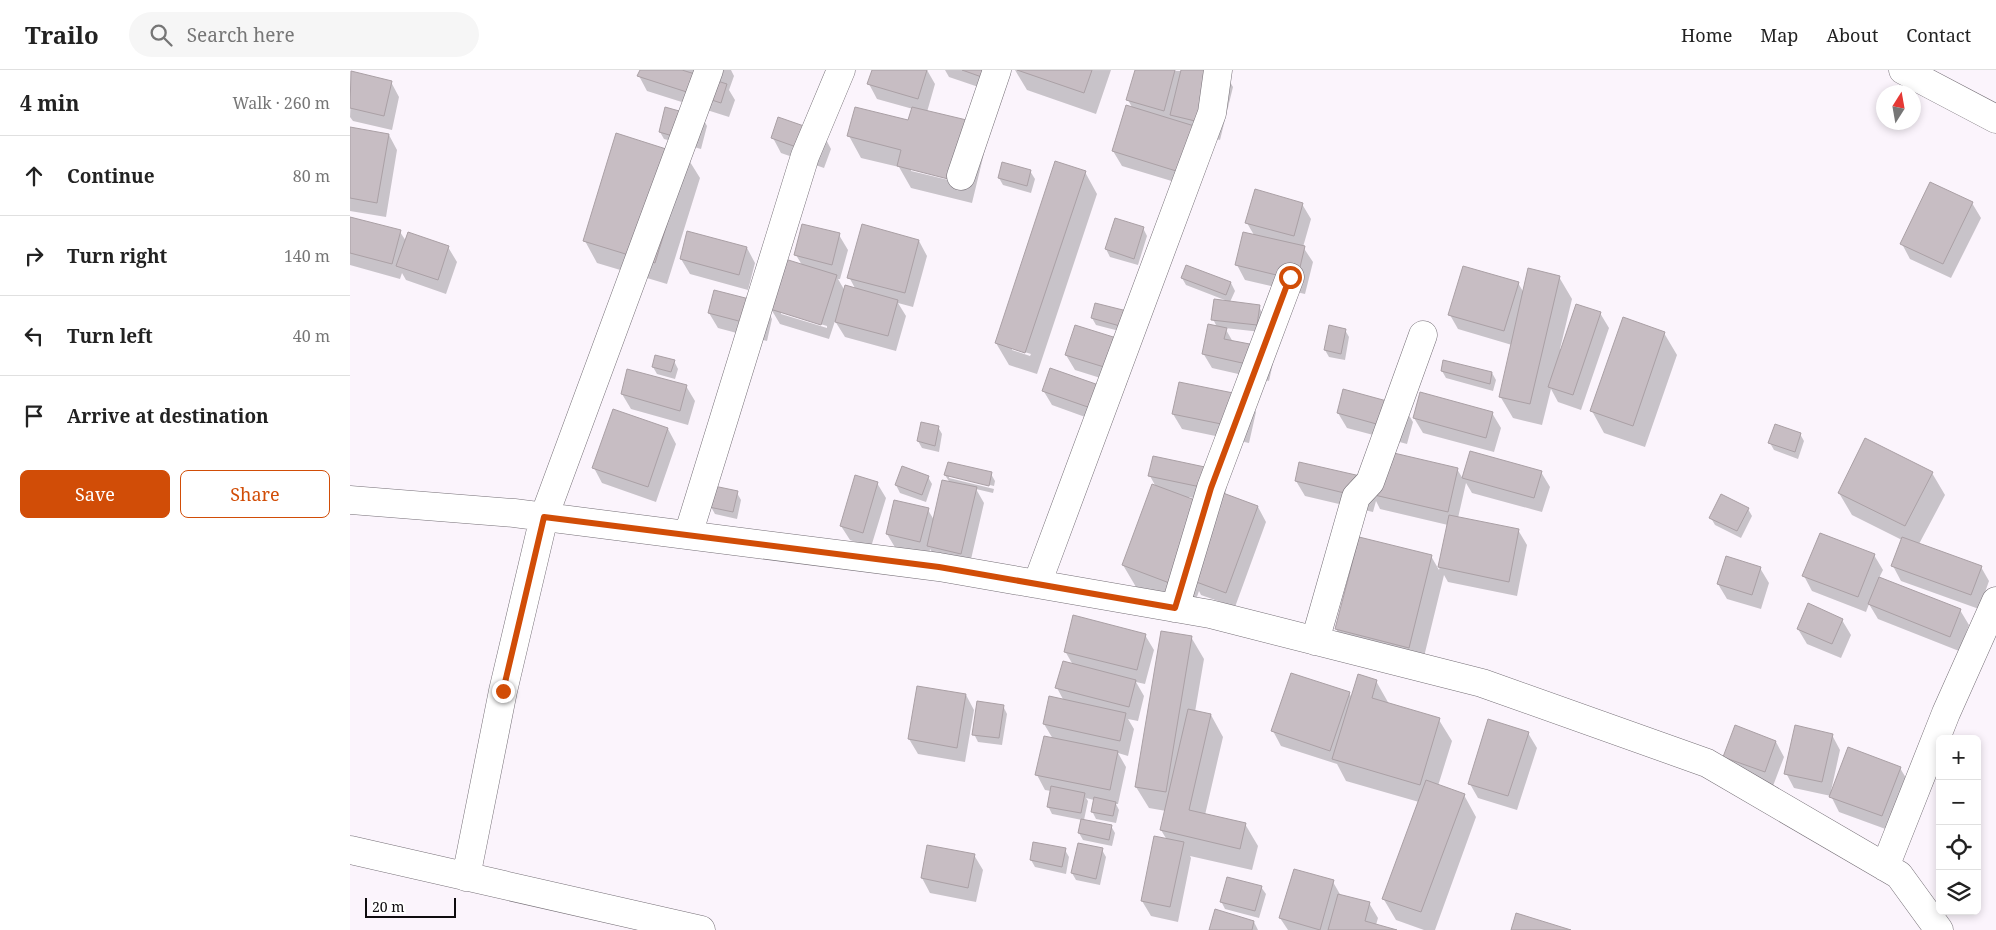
<!DOCTYPE html>
<html lang="en">
<head>
<meta charset="utf-8">
<style>
	:root { --surface:#fff; --page:#f6f6f6; --text:#222; --muted:#767676; --line:#e0e0e0; --accent:#d14d07 }
	body { margin:0; font-family:"Noto Serif",serif; background:var(--page); color:var(--text) }
	.controls { position:absolute; right:15px; bottom:15px; display:grid; overflow:hidden; border-radius:8px; box-shadow:0 2px 8px #0003 }
	.controls button { width:45px; height:45px; display:grid; place-items:center; padding:0; border:0; border-bottom:1px solid var(--line); background:var(--surface); color:var(--text); font:25px sans-serif }
	.compass { position:absolute; left:1526px; top:15px; width:45px; height:45px; border-radius:50%; background:var(--surface); box-shadow:0 2px 8px #0003; rotate:11deg }
	.scale { position:absolute; left:15px; bottom:12px; width:91px; box-sizing:border-box; padding-left:5px; border:2px solid #0e0b0e; border-top:0; font-size:14px; line-height:18px; white-space:nowrap; color:#0e0b0e; -webkit-text-stroke:4px #fff; paint-order:stroke }
	.stop { position:absolute; width:15px; height:15px; margin:-11px; border:4px solid #d14d07; border-radius:50%; background:#fff }
	.stop.end { background:#d14d07; border-color:#fff; box-shadow:0 1px 5px #0008 }
	.list { margin:0; padding:0; list-style:none }
	h2 { display:flex; justify-content:space-between; align-items:center; height:65px; margin:0; padding:0 20px; font-size:21px }
	h2 small { font-size:16px; font-weight:400; color:var(--muted) }
	.list li { display:grid; grid-template-columns:32px 1fr auto; gap:15px; align-items:center; box-sizing:border-box; height:80px; padding:0 20px; border-top:1px solid var(--line) }
	.list b { display:block; font-size:19px; white-space:nowrap }
	.list em { font-size:16px; font-style:normal; color:var(--muted) }
	.actions { display:flex; gap:10px; padding:15px 20px }
	.actions a { flex:1; padding:11px 0; border:1px solid var(--accent); border-radius:8px; text-align:center; font-size:18px; color:var(--accent) }
	.actions .main { background:var(--accent); color:#fff }
	.icon { flex:none; width:28px; height:28px; fill:none; stroke:currentColor; stroke-width:2; stroke-linecap:round; stroke-linejoin:round }
	.map { position:relative; flex:none; width:1646px; height:860px; overflow:hidden }
	header { display:flex; align-items:center; gap:30px; box-sizing:border-box; height:70px; padding:0 25px; background:var(--surface); border-bottom:1px solid var(--line) }
	header strong { font-size:24px }
	nav { display:flex; gap:28px; margin-inline-start:auto; font-size:18px }
	.search { width:350px; height:45px; background:var(--page); display:flex; align-items:center; gap:12px; box-sizing:border-box; padding:0 18px; border-radius:28px; color:var(--muted); font-size:19px }
	main { display:flex }
	aside { flex:1; background:var(--surface) }
	.map>svg:first-child { display:block }
	.shadow { fill:#0003; fill-rule:evenodd }
	.building { fill:#c7bdc3; stroke:#aaa0a5 }
	.lines { fill:none; stroke-linecap:round; stroke-linejoin:round }
	.minor-casing { stroke:#756f76; stroke-width:29 }
	.minor { stroke:#fff; stroke-width:28 }
	.route { stroke:#d14d07; stroke-width:6 }
</style>
</head>
<body>
<header>
<strong>Trailo</strong>
<div class="search"><svg class="icon" aria-label="search" viewBox="0 0 24 24"><circle cx="10" cy="10" r="6"/><path d="M15 15l6 6"/></svg>Search here</div>
<nav><a>Home</a><a>Map</a><a>About</a><a>Contact</a></nav>
</header>
<main>
<aside>
<h2>4 min<small>Walk · 260 m</small></h2>
<ul class="list">
<li><svg class="icon" aria-label="ahead" viewBox="0 0 24 24"><path d="M12 20V5M6 11l6-6 6 6"/></svg><div><b>Continue</b></div><em>80 m</em></li>
<li><svg class="icon" aria-label="right" viewBox="0 0 24 24"><path d="M7 20v-9h11M14 6l5 5-5 5"/></svg><div><b>Turn right</b></div><em>140 m</em></li>
<li><svg class="icon" aria-label="left" viewBox="0 0 24 24"><path d="M17 20v-9H6M10 6l-5 5 5 5"/></svg><div><b>Turn left</b></div><em>40 m</em></li>
<li><svg class="icon" aria-label="arrive" viewBox="0 0 24 24"><path d="M6 21V4h12l-3 4 3 4H6"/></svg><div><b>Arrive at destination</b></div></li>
</ul>
<div class="actions"><a class="main">Save</a><a>Share</a></div>
</aside>
<div class="map">
<svg width="1646" height="860" viewBox="0 0 1646 860">
	<rect width="100%" height="100%" fill="#fbf4fc"/>
	<path class="shadow" d="M 291,0 L 381,0 L 384,6 L 379,20 L 385,30 L 379,47 L 297,21 L 289,6 Z
		M 523,0 L 577,0 L 585,14 L 577,42 L 624,53 L 636,75 L 622,133 L 561,118 L 549,97 L 511,88 L 499,66 L 559,52 L 563,39 L 527,29 L 519,14 ZM 561,98 L 616,112 L 615,114 L 561,101 Z
		M 595,0 L 660,0 L 652,25 L 599,7 Z
		M 665,0 L 761,0 L 746,44 L 677,20 Z
		M 786,0 L 874,2 L 883,17 L 870,70 L 856,66 L 848,119 L 772,96 L 763,81 L 783,39 L 778,30 Z
		M 2,3 L 41,12 L 49,27 L 42,60 L 3,51 L 0,47 Z
		M 353,49 L 357,56 L 351,79 L 314,69 L 310,62 Z
		M 0,58 L 39,65 L 47,80 L 36,147 L 0,141 Z
		M 473,64 L 481,79 L 474,98 L 431,83 L 423,68 Z
		M 337,87 L 350,108 L 317,214 L 247,193 L 235,171 Z
		M 680,101 L 685,109 L 681,123 L 653,115 L 649,108 Z
		M 735,102 L 747,124 L 687,304 L 659,295 L 646,273 ZM 662,278 L 681,284 L 680,286 L 662,280 Z
		M 1622,133 L 1631,148 L 1601,208 L 1560,189 L 1552,174 Z
		M 952,134 L 961,149 L 953,177 L 963,192 L 955,224 L 895,210 L 887,195 L 904,165 L 897,153 Z
		M 0,149 L 50,162 L 56,171 L 98,177 L 107,192 L 96,224 L 56,210 L 52,203 L 50,209 L 0,195 Z
		M 793,158 L 797,166 L 788,195 L 760,187 L 756,179 Z
		M 489,165 L 498,180 L 490,209 L 488,209 L 495,221 L 506,220 L 499,207 L 569,171 L 577,186 L 563,237 L 548,233 L 556,246 L 546,281 L 495,267 L 485,251 L 479,269 L 430,254 L 421,239 L 452,195 L 446,185 ZM 431,242 L 477,256 L 477,258 L 431,244 Z
		M 397,178 L 405,193 L 398,220 L 340,204 L 331,189 Z
		M 837,197 L 881,213 L 885,221 L 880,232 L 836,215 L 832,208 Z
		M 1209,207 L 1222,229 L 1210,279 L 1212,279 L 1250,243 L 1259,258 L 1231,340 L 1208,332 L 1201,319 L 1192,355 L 1163,348 L 1150,326 L 1162,275 L 1108,259 L 1100,245 L 1168,213 L 1174,223 Z
		M 414,234 L 422,249 L 417,271 L 368,258 L 359,243 Z
		M 746,234 L 785,265 L 746,255 L 742,248 Z
		M 909,237 L 913,244 L 911,262 L 875,258 L 883,272 L 914,278 L 923,293 L 919,311 L 862,298 L 853,283 L 867,257 L 863,249 Z
		M 995,260 L 999,267 L 995,290 L 979,287 L 975,280 Z
		M 1314,263 L 1327,285 L 1295,377 L 1254,363 L 1242,341 Z
		M 716,285 L 784,287 L 776,316 L 725,300 Z
		M 324,291 L 328,299 L 325,309 L 307,304 L 303,297 Z
		M 1092,301 L 1142,303 L 1146,310 L 1143,321 L 1096,308 Z
		M 336,316 L 345,331 L 338,355 L 281,339 L 272,324 Z
		M 693,320 L 768,335 L 760,356 L 702,335 Z
		M 897,327 L 906,342 L 899,373 L 832,359 L 823,344 Z
		M 1054,337 L 1063,352 L 1057,374 L 997,358 L 988,343 Z
		M 1142,343 L 1151,358 L 1144,382 L 1073,363 L 1064,348 Z
		M 588,357 L 592,364 L 589,382 L 572,378 L 568,371 Z
		M 318,359 L 326,374 L 306,432 L 252,413 L 244,398 Z
		M 1450,364 L 1454,371 L 1448,389 L 1424,380 L 1420,373 Z
		M 1120,382 L 1191,402 L 1200,417 L 1192,442 L 1122,423 L 1116,413 L 1108,448 L 1168,460 L 1177,475 L 1167,526 L 1098,512 L 1094,505 L 1071,599 L 999,581 L 986,559 L 1081,486 L 1089,500 L 1098,455 L 1030,439 L 1026,431 L 1023,442 L 955,426 L 946,411 L 1019,410 L 1107,399 L 1113,409 Z
		M 868,401 L 877,416 L 875,425 L 908,437 L 916,452 L 885,537 L 851,525 L 849,521 L 843,538 L 786,517 L 773,495 L 806,417 L 800,406 ZM 839,427 L 870,434 L 838,429 Z
		M 1582,403 L 1595,425 L 1569,474 L 1631,497 L 1639,511 L 1629,539 L 1551,511 L 1543,496 L 1552,470 L 1502,445 L 1489,423 Z
		M 641,404 L 645,411 L 644,416 L 599,405 L 599,408 L 644,419 L 643,423 L 626,419 L 634,433 L 619,498 L 587,490 L 580,479 L 579,487 L 546,479 L 537,464 L 578,440 L 584,450 L 600,413 L 595,405 Z
		M 578,407 L 582,414 L 576,432 L 550,423 L 546,415 Z
		M 527,413 L 536,428 L 521,477 L 500,470 L 491,456 Z
		M 387,423 L 391,430 L 387,449 L 365,444 L 361,437 Z
		M 1398,439 L 1402,446 L 1391,468 L 1365,455 L 1361,448 Z
		M 1524,485 L 1533,500 L 1529,508 L 1610,540 L 1619,555 L 1609,581 L 1528,549 L 1519,534 L 1516,542 L 1462,521 L 1454,506 Z
		M 1410,498 L 1419,513 L 1411,539 L 1377,529 L 1368,514 Z
		M 1492,550 L 1501,565 L 1491,588 L 1457,574 L 1448,559 Z
		M 795,565 L 804,580 L 795,614 L 786,612 L 794,626 L 788,651 L 778,649 L 784,659 L 778,686 L 768,683 L 776,697 L 768,734 L 766,734 L 769,740 L 766,753 L 746,749 L 742,741 L 744,730 L 736,728 L 738,731 L 734,750 L 761,756 L 765,763 L 762,776 L 733,770 L 729,763 L 732,750 L 702,744 L 698,736 L 701,721 L 695,720 L 687,705 L 703,669 L 694,654 L 714,631 L 707,618 L 723,595 L 715,581 Z
		M 841,567 L 854,589 L 845,642 L 861,645 L 873,667 L 855,745 L 895,754 L 908,776 L 902,800 L 840,786 L 841,788 L 828,852 L 801,846 L 792,831 L 817,770 L 811,760 L 816,741 L 799,738 L 786,717 Z
		M 1026,611 L 1039,634 L 1089,650 L 1102,671 L 1088,716 L 1114,725 L 1126,747 L 1085,860 L 1074,860 L 1046,850 L 1033,828 L 1069,732 L 996,711 L 987,694 L 931,676 L 923,661 L 999,623 L 1002,628 Z
		M 568,617 L 616,625 L 624,640 L 615,692 L 568,684 L 559,669 Z
		M 653,636 L 657,644 L 652,675 L 628,672 L 624,664 Z
		M 1178,663 L 1187,678 L 1167,740 L 1128,728 L 1120,714 Z
		M 1482,665 L 1490,680 L 1481,721 L 1550,698 L 1559,713 L 1541,761 L 1489,742 L 1481,726 L 1444,718 L 1436,703 Z
		M 1426,672 L 1434,687 L 1423,716 L 1383,701 L 1375,686 Z
		M 715,780 L 719,787 L 716,804 L 685,797 L 681,790 Z
		M 752,780 L 756,787 L 750,815 L 726,810 L 722,803 Z
		M 624,785 L 633,800 L 626,832 L 580,823 L 572,808 Z
		M 983,812 L 991,826 L 1019,833 L 1028,848 L 1026,855 L 1043,860 L 938,860 L 930,848 Z
		M 911,817 L 916,824 L 909,848 L 875,839 L 871,831 Z
		M 904,852 L 908,860 L 860,860 Z"/>
	<path class="building" d="M 290,0 L 332,0 L 377,14 L 371,33 L 287,6 Z
		M 522,0 L 577,0 L 568,29 L 517,14 Z
		M 612,0 L 647,0 L 643,11 Z
		M 667,0 L 742,0 L 734,23 Z
		M 785,0 L 825,0 L 814,41 L 776,30 Z
		M 831,0 L 872,0 L 862,55 L 820,45 Z
		M 1,1 L 42,11 L 34,46 L 0,38 Z
		M 776,35 L 854,59 L 839,105 L 762,81 Z
		M 315,37 L 354,48 L 347,73 L 309,62 Z
		M 505,37 L 558,50 L 562,37 L 625,52 L 610,112 L 547,96 L 551,80 L 497,66 Z
		M 428,47 L 474,63 L 466,84 L 421,68 Z
		M 0,57 L 39,64 L 27,133 L 0,128 Z
		M 266,63 L 338,86 L 305,193 L 233,171 Z
		M 705,91 L 736,101 L 675,283 L 645,273 Z
		M 652,92 L 681,100 L 677,116 L 648,108 Z
		M 1580,112 L 1623,132 L 1593,194 L 1550,174 Z
		M 905,119 L 953,133 L 944,166 L 895,153 Z
		M 0,147 L 51,160 L 42,194 L 0,183 Z
		M 765,148 L 794,157 L 784,189 L 755,179 Z
		M 452,154 L 490,163 L 482,195 L 444,185 Z
		M 512,154 L 569,170 L 555,223 L 497,208 Z
		M 337,161 L 397,177 L 389,205 L 330,189 Z
		M 58,162 L 99,176 L 88,210 L 46,196 Z
		M 893,162 L 955,176 L 947,210 L 885,195 Z
		M 435,189 L 487,205 L 471,255 L 420,239 Z
		M 836,195 L 881,212 L 876,225 L 831,208 Z
		M 1113,196 L 1169,212 L 1154,261 L 1098,245 Z
		M 1178,198 L 1210,206 L 1180,334 L 1149,327 Z
		M 495,215 L 548,230 L 538,266 L 485,252 Z
		M 364,220 L 415,233 L 408,256 L 358,243 Z
		M 864,229 L 910,235 L 907,255 L 861,250 Z
		M 745,233 L 785,243 L 781,259 L 741,248 Z
		M 1226,234 L 1251,242 L 1223,325 L 1198,317 Z
		M 1273,247 L 1315,262 L 1283,356 L 1240,341 Z
		M 858,254 L 877,258 L 874,269 L 915,277 L 910,297 L 852,284 Z
		M 725,255 L 776,271 L 767,301 L 715,285 Z
		M 979,255 L 996,259 L 991,284 L 974,280 Z
		M 305,285 L 325,290 L 321,302 L 302,297 Z
		M 1093,290 L 1142,302 L 1140,314 L 1091,301 Z
		M 700,298 L 760,319 L 752,342 L 692,321 Z
		M 277,299 L 337,315 L 330,341 L 271,324 Z
		M 829,312 L 898,326 L 891,358 L 822,344 Z
		M 993,319 L 1055,336 L 1048,360 L 987,343 Z
		M 1070,322 L 1143,342 L 1136,368 L 1063,348 Z
		M 263,339 L 318,358 L 298,417 L 242,398 Z
		M 571,352 L 589,356 L 585,376 L 567,371 Z
		M 1425,354 L 1451,363 L 1445,382 L 1418,373 Z
		M 1515,368 L 1583,402 L 1555,456 L 1488,423 Z
		M 1031,380 L 1108,398 L 1098,442 L 1020,424 Z
		M 1120,381 L 1192,401 L 1184,428 L 1112,408 Z
		M 803,386 L 869,400 L 865,420 L 798,406 Z
		M 598,392 L 642,402 L 639,416 L 594,405 Z
		M 949,392 L 1019,408 L 1015,428 L 945,411 Z
		M 552,396 L 579,406 L 572,425 L 545,415 Z
		M 505,405 L 528,412 L 513,463 L 490,456 Z
		M 592,410 L 627,417 L 611,484 L 577,476 Z
		M 802,414 L 861,436 L 830,517 L 772,495 Z
		M 364,416 L 388,421 L 383,442 L 359,437 Z
		M 873,423 L 908,436 L 876,523 L 841,510 Z
		M 1371,424 L 1399,438 L 1387,461 L 1359,448 Z
		M 544,430 L 579,438 L 570,472 L 536,464 Z
		M 1099,445 L 1169,459 L 1159,512 L 1088,497 Z
		M 1470,463 L 1525,484 L 1508,527 L 1452,506 Z
		M 1009,467 L 1082,485 L 1059,578 L 985,559 Z
		M 1552,467 L 1632,496 L 1621,525 L 1541,496 Z
		M 1376,486 L 1411,497 L 1402,525 L 1367,514 Z
		M 1529,507 L 1611,539 L 1600,567 L 1518,534 Z
		M 1458,533 L 1493,549 L 1482,574 L 1447,559 Z
		M 723,545 L 796,564 L 787,600 L 714,582 Z
		M 811,561 L 842,566 L 816,722 L 785,717 Z
		M 713,591 L 786,610 L 779,637 L 705,618 Z
		M 941,603 L 1000,622 L 980,681 L 921,661 Z
		M 1008,604 L 1027,610 L 1022,628 L 1090,648 L 1070,715 L 982,689 Z
		M 567,616 L 616,624 L 607,678 L 558,669 Z
		M 699,626 L 776,643 L 770,671 L 693,654 Z
		M 627,631 L 654,635 L 649,668 L 622,665 Z
		M 838,639 L 861,644 L 839,740 L 896,753 L 890,779 L 810,760 Z
		M 1138,649 L 1179,662 L 1158,726 L 1118,714 Z
		M 1385,655 L 1426,671 L 1415,702 L 1373,687 Z
		M 1445,655 L 1483,664 L 1472,712 L 1434,704 Z
		M 694,666 L 768,681 L 760,720 L 685,705 Z
		M 1498,677 L 1551,697 L 1532,746 L 1479,727 Z
		M 1076,710 L 1115,724 L 1071,842 L 1032,829 Z
		M 701,716 L 735,723 L 731,743 L 697,737 Z
		M 744,727 L 766,732 L 763,746 L 741,742 Z
		M 731,749 L 762,755 L 759,770 L 728,763 Z
		M 804,766 L 834,772 L 820,837 L 791,831 Z
		M 683,772 L 716,778 L 712,797 L 680,790 Z
		M 728,773 L 753,778 L 746,809 L 721,803 Z
		M 577,775 L 625,784 L 618,818 L 571,808 Z
		M 944,799 L 984,810 L 970,860 L 929,848 Z
		M 877,807 L 912,816 L 905,841 L 870,832 Z
		M 988,824 L 1020,832 L 1015,851 L 1047,860 L 978,860 Z
		M 865,839 L 904,851 L 902,860 L 859,860 Z
		M 1166,843 L 1221,860 L 1161,860 Z"/>
	<g class="lines">
		<defs>
			<path id="minor" d="M 1553,0 L 1646,49
				M 611,106 L 647,0
				M 0,430 L 164,443 L 589,497 L 860,544 L 1132,613 L 1357,693 L 1549,805 L 1589,860
				M 338,465 L 455,86 L 491,0
				M 687,514 L 862,43 L 868,0
				M 825,538 L 861,418 L 940,207
				M 965,571 L 1006,427 L 1020,412 L 1073,265
				M 0,780 L 351,860
				M 1535,797 L 1596,643 L 1646,531
				M 116,807 L 153,621 L 194,447 L 359,0"/>
		</defs>
		<use href="#minor" class="minor-casing"/>
		<use href="#minor" class="minor"/>
	</g>
	<g class="lines">
		<path class="route" d="M 153,621 L 194,447 L 589,497 L 825,538 L 861,418 L 940,207"/>
	</g>
</svg>
<div class="controls">
<button>+</button>
<button>−</button>
<button><svg class="icon" aria-label="locate" viewBox="0 0 24 24"><circle cx="12" cy="12" r="6"/><path d="M12 2v4M12 18v4M2 12h4M18 12h4"/></svg></button>
<button><svg class="icon" aria-label="layers" viewBox="0 0 24 24"><path d="M12 4l9 5-9 5-9-5zM3 14l9 5 9-5"/></svg></button>
</div>
<svg class="compass" viewBox="-18 -18 36 36"><path d="M0-13l5 13h-10z" fill="#e53935"/><path d="M0 13l5-13h-10z" fill="#767676"/></svg>
<div class="scale">20 m</div>
<div class="stop" style="left:940px;top:207px"></div>
<div class="stop end" style="left:153px;top:621px"></div>
</div>
</main>
</body>
</html>
